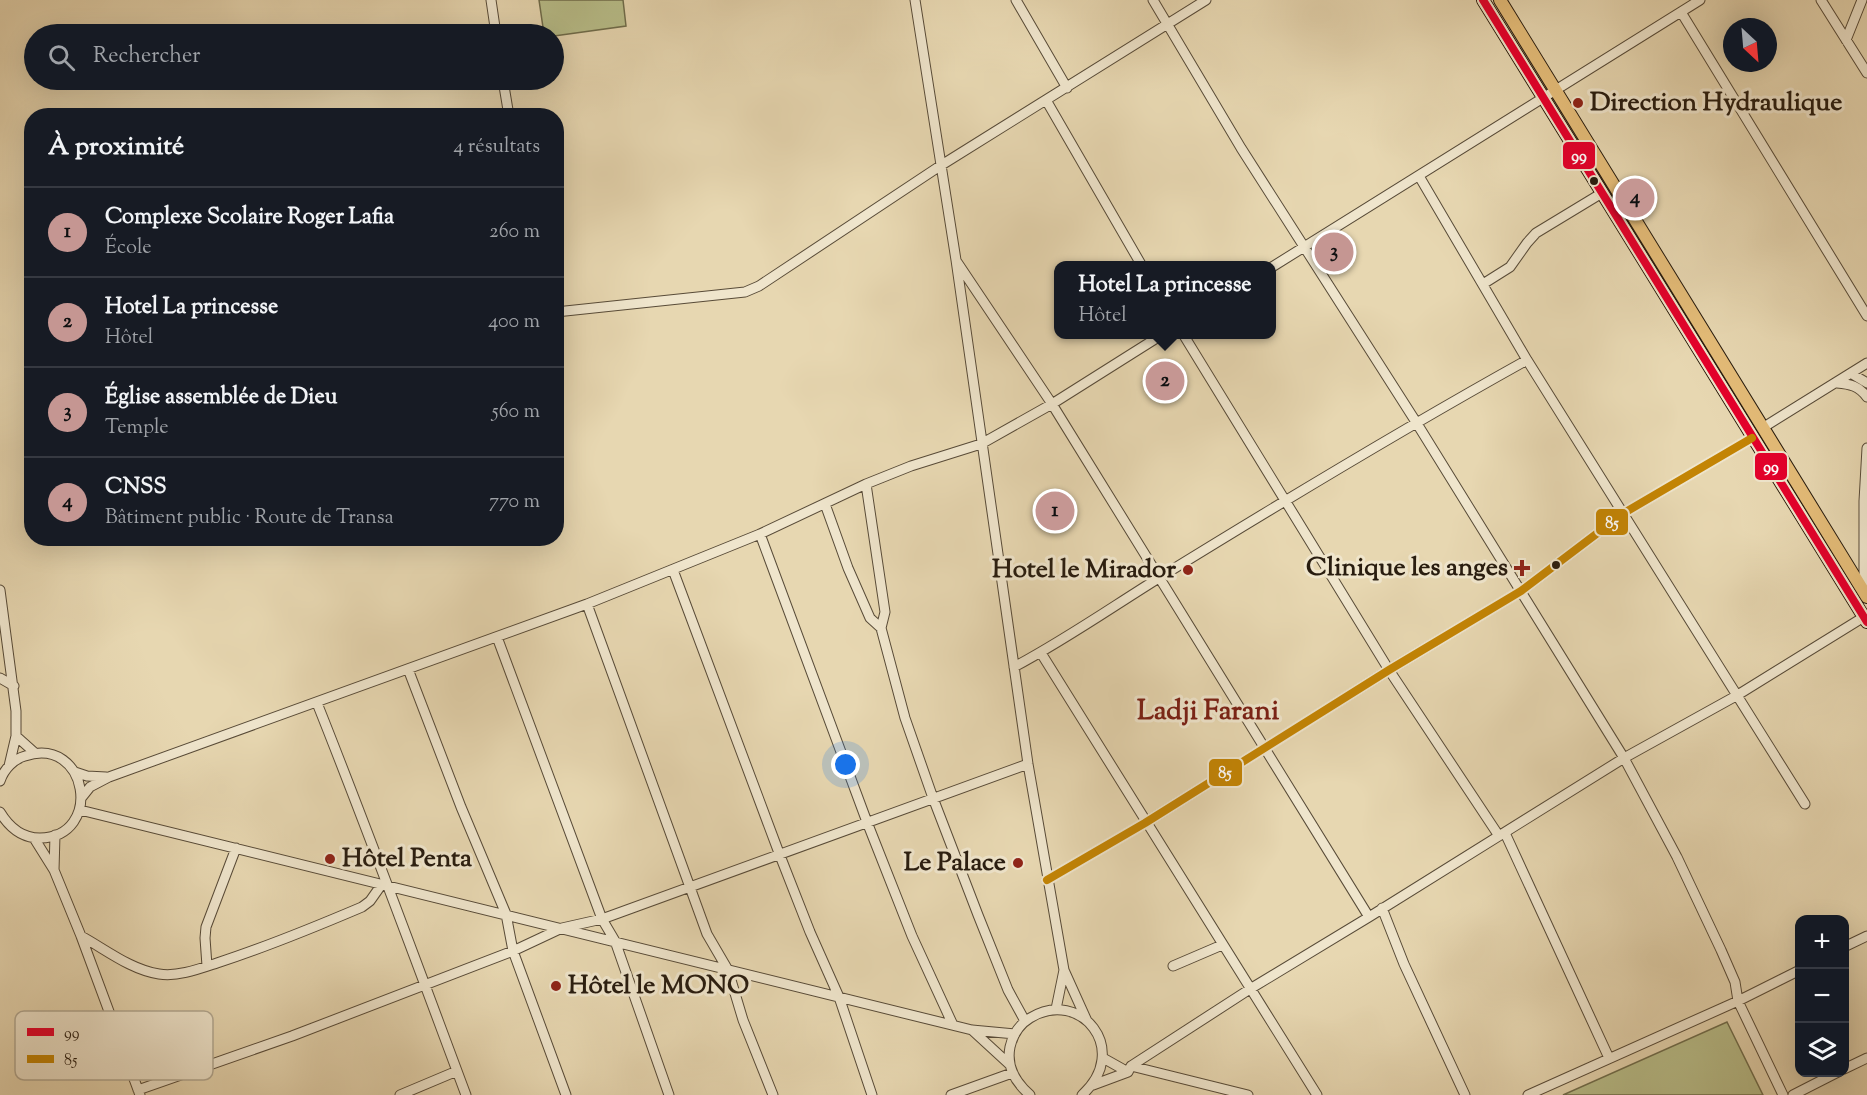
<!DOCTYPE html>
<html lang="fr">
<head>
<meta charset="utf-8">
<style>
	:root { --surface:#171b24; --page:#242831; --text:#f1f3f6; --muted:#9ea1a6; --line:#363941; --accent:#c59692 }
	body { margin:0; font-family:"Sorts Mill Goudy",serif; background:var(--page); color:var(--text) }
	.controls { position:absolute; right:18px; bottom:18px; display:grid; overflow:hidden; border-radius:12px; box-shadow:0 6px 24px #0002 }
	.controls button { width:54px; height:54px; display:grid; place-items:center; padding:0; border:0; border-bottom:2px solid var(--line); background:var(--surface); color:var(--text); font:30px sans-serif }
	.compass { position:absolute; left:1723px; top:18px; width:54px; height:54px; border-radius:50%; background:var(--surface); box-shadow:0 6px 24px #0002; rotate:154deg }
	.you { position:absolute; left:846px; top:765px; width:21px; height:21px; margin:-15px; border:4px solid #fff; border-radius:50%; background:#1a73e8; box-shadow:0 0 0 9px #1a73e833 }
	.badge { display:grid; place-items:center; width:39px; height:39px; border-radius:50%; background:var(--accent); color:#111; font-size:20px; font-weight:700 }
	.pin { position:absolute; translate:-50% -50%; border:3px solid #fff; box-shadow:0 2px 6px #0006 }
	.popup { position:absolute; left:1054px; top:261px; width:222px; height:78px; box-sizing:border-box; display:grid; place-content:center; border-radius:12px; background:var(--surface); filter:drop-shadow(0 2px 4px #0005); font-size:20px; white-space:nowrap; color:var(--muted) }
	.popup b { font-size:22px; color:var(--text) }
	.popup::after { content:''; position:absolute; left:50%; top:100%; margin-left:-12px; border:12px solid transparent; border-top-color:var(--surface) }
	.list { margin:0; padding:0; list-style:none }
	h2 { display:flex; justify-content:space-between; align-items:center; height:78px; margin:0; padding:0 24px; font-size:26px }
	h2 small { font-size:20px; font-weight:400; color:var(--muted) }
	.list li { display:grid; grid-template-columns:39px 1fr auto; gap:18px; align-items:center; box-sizing:border-box; height:90px; padding:0 24px; border-top:2px solid var(--line) }
	.list b { display:block; font-size:22px; white-space:nowrap }
	.list p { margin:0; font-size:20px; white-space:nowrap; color:var(--muted) }
	.list em { font-size:20px; font-style:normal; color:var(--muted) }
	.icon { flex:none; width:33px; height:33px; fill:none; stroke:currentColor; stroke-width:2; stroke-linecap:round; stroke-linejoin:round }
	.map { position:relative; flex:none; width:1867px; height:1095px; overflow:hidden }
	.search { position:absolute; background:var(--surface); box-shadow:0 6px 24px #0002; left:24px; top:24px; width:540px; height:66px; display:flex; align-items:center; gap:15px; box-sizing:border-box; padding:0 21px; border-radius:33px; color:var(--muted); font-size:22px }
	.panel { position:absolute; background:var(--surface); box-shadow:0 6px 24px #0002; left:24px; top:108px; width:540px; height:438px; border-radius:24px }
	.map>svg:first-child { display:block }
	.green { fill:#b8be8a; stroke:#706d4c; stroke-width:1.5 }
	.lines { fill:none; stroke-linecap:round; stroke-linejoin:round }
	.minor-casing { stroke:#584b38; stroke-width:11 }
	.major-casing { stroke:#281c0f; stroke-width:14 }
	.minor { stroke:#efe5cc; stroke-width:9 }
	.major { stroke:#e4bc78; stroke-width:12 }
	.bus-1-casing { stroke:#efe5cc; stroke-width:12 }
	.bus-2-casing { stroke:#efe5cc; stroke-width:12 }
	.bus-1 { stroke:#e4002b; stroke-width:8 }
	.bus-2 { stroke:#c38404; stroke-width:8 }
	.poi-dot { fill:#8f2418; stroke:#efe5cc; stroke-width:2 }
	.bus-dot { fill:#281c0f; stroke:#efe5cc; stroke-width:2 }
	.labels { text-anchor:middle; dominant-baseline:central; stroke-width:6; stroke-linejoin:round; paint-order:stroke }
	.poi-label { font-size:26px; font-weight:bold; fill:#281c0f; stroke:#efe5cc; text-anchor:start }
	.quarter-label { font-size:28px; font-weight:bold; fill:#7a1f14; stroke:#efe5cc }
	.key { fill:#efe5cc; stroke:#b3a993; stroke-width:1.5 }
	.key-label { font-size:16px; fill:#281c0f }
	.line-badge { stroke:#efe5cc; stroke-width:2 }
	.badge-label { font-size:16px; text-anchor:middle; font-weight:bold; fill:#fff }
</style>
</head>
<body>
<div class="map">
<svg width="1867" height="1095" viewBox="0 0 1867 1095">
	<rect width="100%" height="100%" fill="#e7d7b1"/>
	<filter id="stains"><feTurbulence type="fractalNoise" baseFrequency=".00333" numOctaves="4"/><feColorMatrix values="0 0 0 0 .2 0 0 0 0 .09 0 0 0 0 .02 0 0 0 .5 -.17"/></filter>
	<radialGradient id="worn" r=".72"><stop offset=".6" stop-color="#630" stop-opacity="0"/><stop offset="1" stop-color="#630" stop-opacity=".3"/></radialGradient>
	<path class="green" d="M 539,0 L 623,0 L 626,26 L 554,36 L 544,34 Z
		M 1727,1022 L 1763,1095 L 1563,1095 Z"/>
	<g class="lines">
		<defs>
			<path id="minor" d="M 491,0 L 496,34
				M 915,0 L 956,260 L 1028,764 L 1064,970 L 1087,1021
				M 1016,0 L 1067,88
				M 1153,0 L 1241,148 L 1416,422 L 1624,758 L 1677,857 L 1721,950 L 1735,982 L 1738,1001 L 1783,1095
				M 1821,0 L 1867,73
				M 1681,12 L 1867,316
				M 1846,40 L 1862,0
				M 503,80 L 509,116
				M 1046,100 L 1142,266
				M 1419,176 L 1527,360 L 1805,804
				M 957,262 L 1052,404 L 1369,917
				M 1272,267 L 1700,0
				M 1483,284 L 1510,267 L 1527,243 L 1536,233 L 1602,193
				M 556,312 L 745,292 L 759,286 L 940,166 L 1206,0
				M 1183,334 L 1389,670 L 1499,836
				M 1852,374 L 1867,383
				M 1837,383 C 1850,384 1859,386 1867,397
				M 1764,427 L 1867,363
				M 866,484 L 885,612 L 881,628 L 905,718 L 933,798 L 978,915 L 1008,990 L 1025,1021
				M 825,504 L 848,568 L 870,618 L 881,628
				M 760,534 L 867,822 L 912,936 L 953,1025
				M 673,570 L 779,853 L 810,932 L 839,997 L 872,1095
				M 0,590 L 16,711 L 16,736 L 9,766
				M 1864,590 L 1864,501 L 1867,448
				M 587,604 L 707,934 L 728,970 L 743,1020 L 773,1095
				M 497,637 L 602,919 L 615,941 L 669,1095
				M 1041,653 L 1317,1095
				M 1014,667 C 1065,640 1112,607 1162,576 C 1282,502 1403,429 1527,360
				M 408,669 L 461,807 L 506,914 L 513,951 L 566,1095
				M 0,678 L 14,686
				M 317,703 C 369,833 417,964 466,1095
				M 16,736 L 35,753
				M 75,772 L 87,776 L 106,777
				M 0,781 C 4,769 14,759 25,756 C 88,735 104,837 40,838 C 22,838 9,827 0,812
				M 82,797 L 90,787 L 109,777 L 587,604 L 760,534 L 866,484 L 911,466 L 981,444 L 1052,404 L 1163,334
				M 80,810 L 972,1030 L 1015,1034
				M 1505,833 L 1609,1058
				M 34,838 L 54,870 L 55,835
				M 54,870 L 81,936 L 140,1095
				M 1047,880 L 1145,823 L 1389,670 L 1521,591 L 1624,513 L 1752,438
				M 1382,908 L 1404,964 L 1465,1095
				M 81,936 C 105,949 131,970 159,974 C 178,977 199,969 217,963 C 266,947 315,927 362,907 L 370,901 L 382,884
				M 1844,947 L 1867,936
				M 207,966 L 205,938 L 206,927 L 236,848
				M 1173,966 L 1222,945
				M 1056,1009 L 1064,970
				M 972,1030 L 1009,1064
				M 1103,1058 L 1128,1072
				M 1131,1066 L 1250,989 L 1369,917 L 1624,758 L 1736,696 L 1867,615
				M 1844,1069 L 1867,1058
				M 1093,1085 L 1128,1072 L 1131,1066 L 1248,1095
				M 138,1090 L 292,1036 L 513,951 L 562,928 L 602,919 L 1028,764
				M 400,1095 L 457,1071
				M 951,1095 L 1012,1073
				M 1030,1095 C 1015,1082 1006,1067 1010,1047 C 1013,1034 1020,1024 1030,1018 C 1080,987 1132,1050 1082,1095
				M 1528,1095 L 1738,1001 L 1800,970
				M 1793,1095 L 1838,1072"/>
			<path id="major" d="M 1483,0 L 1867,622
				M 1500,0 L 1867,597"/>
		</defs>
		<use href="#minor" class="minor-casing"/>
		<use href="#major" class="major-casing"/>
		<use href="#minor" class="minor"/>
		<use href="#major" class="major"/>
		<defs>
			<path id="bus-1" d="M 1483,0 L 1867,622"/>
			<path id="bus-2" d="M 1047,880 L 1145,823 L 1389,670 L 1521,591 L 1624,513 L 1752,438"/>
		</defs>
		<use href="#bus-1" class="bus-1-casing"/>
		<use href="#bus-2" class="bus-2-casing"/>
		<use href="#bus-1" class="bus-1"/>
		<use href="#bus-2" class="bus-2"/>
	</g>
	<g class="poi-dot">
		<circle cx="1578" cy="103" r="6"/>
		<path d="M1519 559h6v6h6v6h-6v6h-6v-6h-6v-6h6z"/>
		<circle cx="1188" cy="570" r="6"/>
		<circle cx="330" cy="859" r="6"/>
		<circle cx="1018" cy="863" r="6"/>
		<circle cx="556" cy="986" r="6"/>
	</g>
	<g class="bus-dot">
		<circle cx="1594" cy="181" r="5"/>
		<circle cx="1556" cy="565" r="5"/>
	</g>
	<g class="labels">
		<g class="poi-label">
			<text x="1590" y="103">Direction Hydraulique</text>
			<text x="1508" y="568" text-anchor="end">Clinique les anges</text>
			<text x="1176" y="570" text-anchor="end">Hotel le Mirador</text>
			<text x="342" y="859">Hôtel Penta</text>
			<text x="1006" y="863" text-anchor="end">Le Palace</text>
			<text x="568" y="986">Hôtel le MONO</text>
		</g>
		<g class="quarter-label">
			<text x="1208" y="712">Ladji Farani</text>
		</g>
	</g>
	<rect x="15" y="1011" width="198" height="69" rx="9" class="key"/>
	<rect x="27" y="1028" width="27" height="8" fill="#e4002b"/>
	<rect x="27" y="1055" width="27" height="8" fill="#c38404"/>
	<g class="key-label">
		<text x="64" y="1038">99</text>
		<text x="64" y="1065">85</text>
	</g>
	<g class="line-badge">
		<rect x="1562" y="141" width="34" height="29" rx="6" fill="#e4002b"/>
		<rect x="1754" y="452" width="34" height="29" rx="6" fill="#e4002b"/>
		<rect x="1595" y="508" width="34" height="28" rx="6" fill="#c38404"/>
		<rect x="1208" y="758" width="35" height="29" rx="6" fill="#c38404"/>
	</g>
	<g class="badge-label">
		<text x="1579" y="161">99</text>
		<text x="1771" y="472">99</text>
		<text x="1612" y="528">85</text>
		<text x="1225" y="778">85</text>
	</g>
	<rect width="100%" height="100%" filter="url(#stains)"/>
	<rect width="100%" height="100%" fill="url(#worn)"/>
</svg>
<div class="controls">
<button>+</button>
<button>−</button>
<button><svg class="icon" aria-label="layers" viewBox="0 0 24 24"><path d="M12 4l9 5-9 5-9-5zM3 14l9 5 9-5"/></svg></button>
</div>
<svg class="compass" viewBox="-18 -18 36 36"><path d="M0-13l5 13h-10z" fill="#e53935"/><path d="M0 13l5-13h-10z" fill="#9ea1a6"/></svg>
<div class="you"></div>
<div class="pin badge" style="left:1055px;top:511px">1</div>
<div class="pin badge" style="left:1165px;top:381px">2</div>
<div class="popup"><b>Hotel La princesse</b>Hôtel</div>
<div class="pin badge" style="left:1334px;top:252px">3</div>
<div class="pin badge" style="left:1635px;top:198px">4</div>
<div class="search"><svg class="icon" aria-label="search" viewBox="0 0 24 24"><circle cx="10" cy="10" r="6"/><path d="M15 15l6 6"/></svg>Rechercher</div>
<section class="panel">
<h2>À proximité<small>4 résultats</small></h2>
<ul class="list">
<li><span class="badge">1</span><div><b>Complexe Scolaire Roger Lafia</b><p>École</p></div><em>260 m</em></li>
<li><span class="badge">2</span><div><b>Hotel La princesse</b><p>Hôtel</p></div><em>400 m</em></li>
<li><span class="badge">3</span><div><b>Église assemblée de Dieu</b><p>Temple</p></div><em>560 m</em></li>
<li><span class="badge">4</span><div><b>CNSS</b><p>Bâtiment public · Route de Transa</p></div><em>770 m</em></li>
</ul>
</section>
</div>
</body>
</html>
